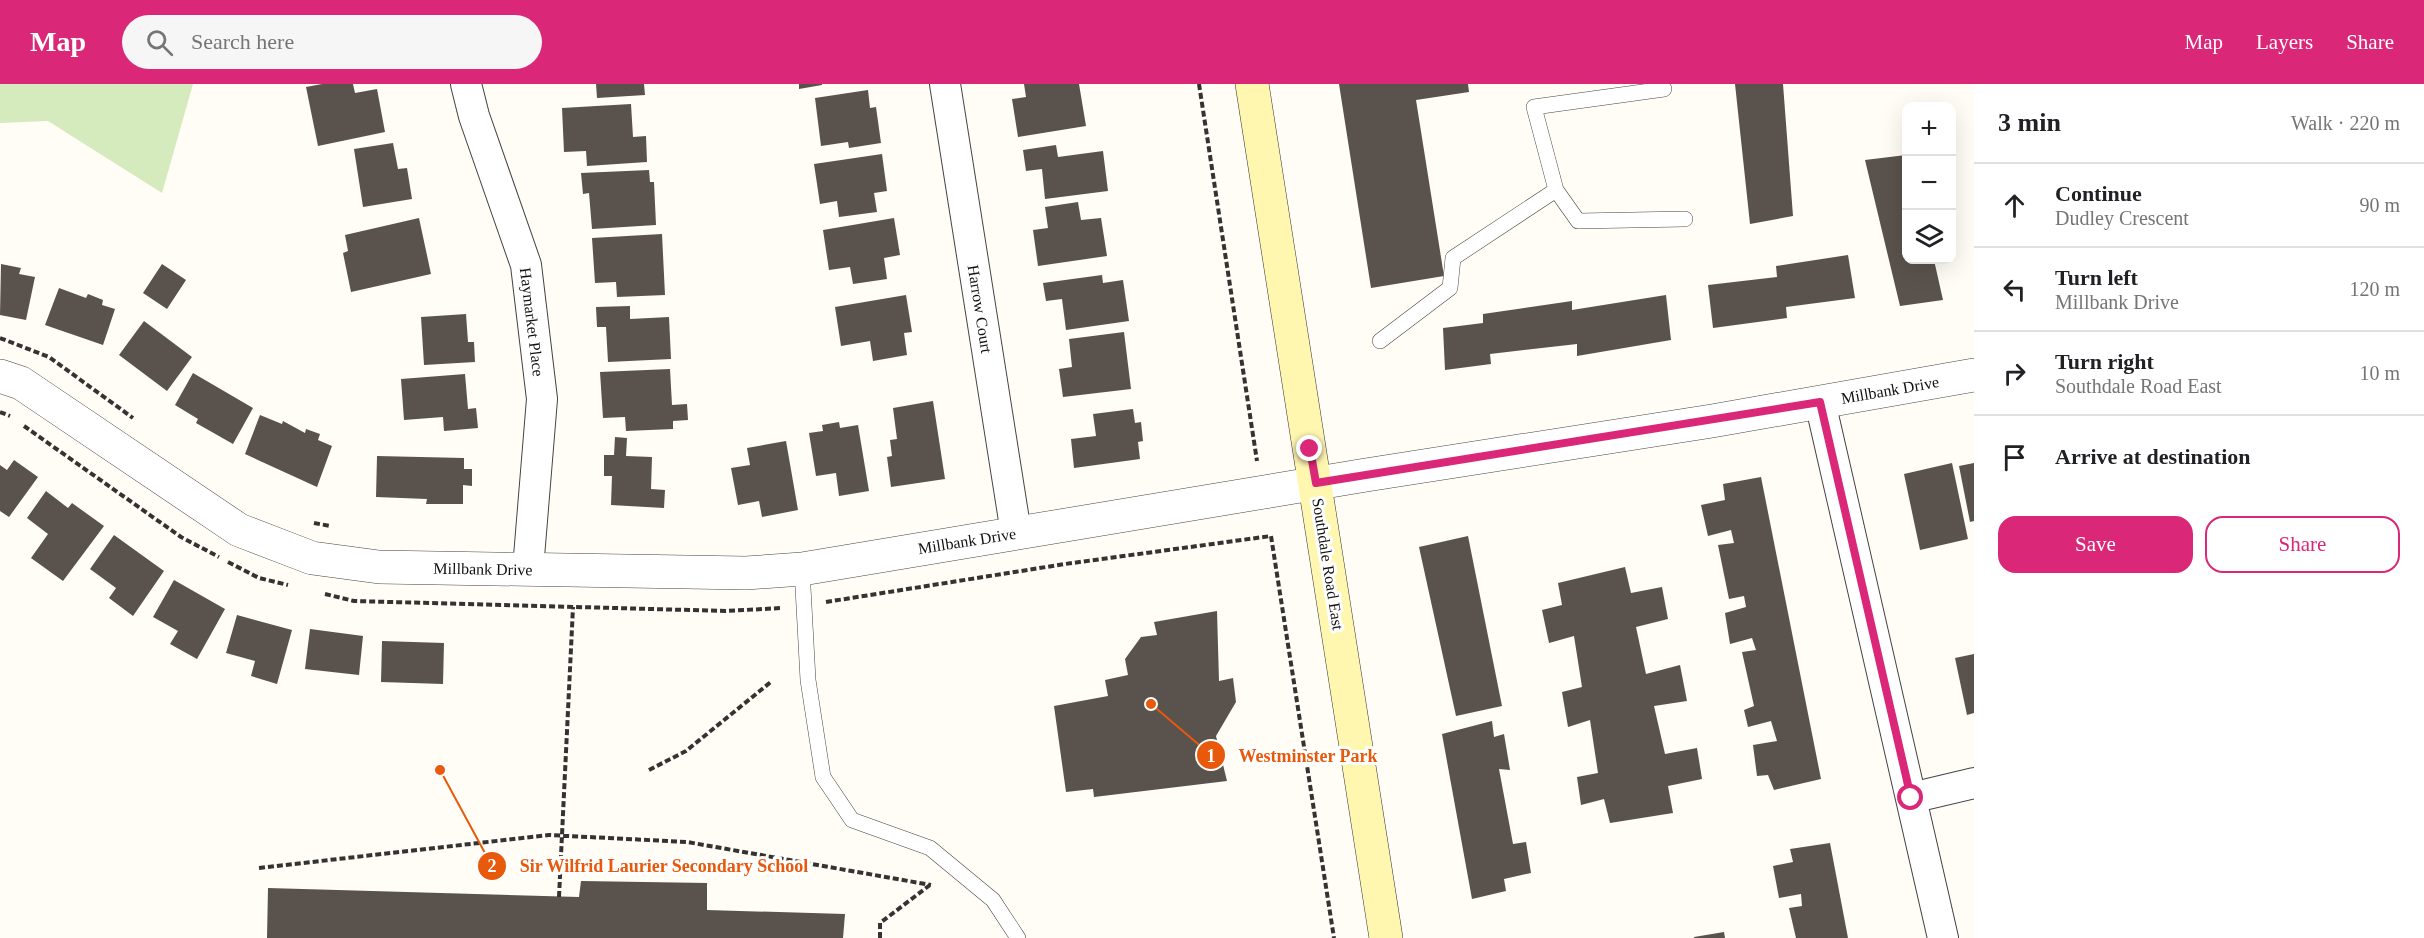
<!DOCTYPE html>
<html lang="en">
<head>
<meta charset="utf-8">
<style>
	:root { --surface:#fff; --page:#f6f6f6; --text:#202124; --muted:#757577; --line:#e0e0e0; --accent:#db2777 }
	body { margin:0; font-family:Georgia,serif; background:var(--page); color:var(--text) }
	.controls { position:absolute; right:18px; top:18px; display:grid; overflow:hidden; border-radius:12px; box-shadow:0 6px 24px #0002 }
	.controls button { width:54px; height:54px; display:grid; place-items:center; padding:0; border:0; border-bottom:2px solid var(--line); background:var(--surface); color:var(--text); font:30px sans-serif }
	.stop { position:absolute; width:18px; height:18px; margin:-14px; border:4px solid #db2777; border-radius:50%; background:#fff }
	.stop.end { background:#db2777; border-color:#fff; box-shadow:0 2px 6px #0008 }
	.list { margin:0; padding:0; list-style:none }
	h2 { display:flex; justify-content:space-between; align-items:center; height:78px; margin:0; padding:0 24px; font-size:26px }
	h2 small { font-size:20px; font-weight:400; color:var(--muted) }
	.list li { display:grid; grid-template-columns:39px 1fr auto; gap:18px; align-items:center; box-sizing:border-box; height:84px; padding:0 24px; border-top:2px solid var(--line) }
	.list b { display:block; font-size:22px; white-space:nowrap }
	.list p { margin:0; font-size:20px; white-space:nowrap; color:var(--muted) }
	.list em { font-size:20px; font-style:normal; color:var(--muted) }
	.actions { display:flex; gap:12px; padding:18px 24px }
	.actions a { flex:1; padding:14px 0; border:2px solid var(--accent); border-radius:18px; text-align:center; font-size:21px; color:var(--accent) }
	.actions .main { background:var(--accent); color:#fff }
	.icon { flex:none; width:33px; height:33px; fill:none; stroke:currentColor; stroke-width:2; stroke-linecap:round; stroke-linejoin:round }
	.map { position:relative; flex:none; width:1974px; height:854px; overflow:hidden }
	header { display:flex; align-items:center; gap:36px; box-sizing:border-box; height:84px; padding:0 30px; background:var(--accent); color:#fff }
	header strong { font-size:28px }
	nav { display:flex; gap:33px; margin-inline-start:auto; font-size:21px }
	.search { width:420px; height:54px; background:var(--page); display:flex; align-items:center; gap:15px; box-sizing:border-box; padding:0 21px; border-radius:33px; color:var(--muted); font-size:22px }
	main { display:flex }
	aside { flex:1; background:var(--surface) }
	.map>svg:first-child { display:block }
	.green { fill:#d5ebbd }
	.building { fill:#5a524d }
	.lines { fill:none; stroke-linecap:round; stroke-linejoin:round }
	.service-casing { stroke:#444; stroke-width:16 }
	.minor-casing { stroke:#444; stroke-width:32 }
	.tertiary-casing { stroke:#444; stroke-width:34 }
	.secondary-casing { stroke:#333; stroke-width:34 }
	.path { stroke:#333; stroke-width:4; stroke-dasharray:6 3; stroke-linecap:butt }
	.service { stroke:#fff; stroke-width:15 }
	.minor { stroke:#fff; stroke-width:30 }
	.tertiary { stroke:#fff; stroke-width:33 }
	.secondary { stroke:#fff6b0; stroke-width:33 }
	.route { stroke:#db2777; stroke-width:8 }
	.labels { text-anchor:middle; dominant-baseline:central; stroke-width:6; stroke-linejoin:round; paint-order:stroke }
	.street-label { font-size:16px; fill:#111; stroke:#fff }
	.leader { fill:none; stroke:#e8590c; stroke-width:2 }
	.callout-dot { fill:#e8590c; stroke:#fff; stroke-width:2 }
	.mark-label { font-size:18px; text-anchor:middle; font-weight:bold; fill:#fff }
	.callout-label { font-size:18px; text-anchor:middle; font-weight:bold; fill:#e8590c; stroke:#fff; stroke-width:6; stroke-linejoin:round; paint-order:stroke }
</style>
</head>
<body>
<header>
<strong>Map</strong>
<div class="search"><svg class="icon" aria-label="search" viewBox="0 0 24 24"><circle cx="10" cy="10" r="6"/><path d="M15 15l6 6"/></svg>Search here</div>
<nav><a>Map</a><a>Layers</a><a>Share</a></nav>
</header>
<main>
<div class="map">
<svg width="1974" height="854" viewBox="0 0 1974 854">
	<rect width="100%" height="100%" fill="#fffdf5"/>
	<path class="green" d="M 0,0 L 193,0 L 162,109 L 48,37 L 0,39 Z"/>
	<path class="building" d="M 322,0 L 353,0 L 355,9 L 377,5 L 385,48 L 318,62 L 306,3 Z
		M 596,0 L 644,0 L 645,11 L 597,14 Z
		M 799,0 L 822,0 L 822,1 L 799,5 Z
		M 1024,0 L 1079,0 L 1086,42 L 1018,53 L 1012,15 L 1026,13 Z
		M 1339,0 L 1468,0 L 1469,8 L 1416,16 L 1444,192 L 1371,204 Z
		M 1735,0 L 1783,0 L 1793,132 L 1750,140 Z
		M 868,6 L 870,24 L 876,23 L 881,59 L 849,64 L 848,58 L 821,62 L 815,14 Z
		M 631,20 L 633,53 L 646,52 L 647,78 L 587,82 L 586,67 L 564,68 L 562,24 Z
		M 393,59 L 398,85 L 407,84 L 412,115 L 363,123 L 354,65 Z
		M 1056,61 L 1058,73 L 1103,67 L 1108,107 L 1045,115 L 1042,85 L 1026,87 L 1023,66 Z
		M 882,70 L 887,107 L 874,109 L 877,128 L 839,133 L 837,117 L 820,120 L 814,80 Z
		M 1906,71 L 1906,176 L 1934,176 L 1943,216 L 1900,222 L 1865,76 Z
		M 649,86 L 650,98 L 654,98 L 656,141 L 592,145 L 589,109 L 583,110 L 581,89 Z
		M 1078,118 L 1081,136 L 1101,134 L 1107,172 L 1038,182 L 1033,146 L 1048,144 L 1045,123 Z
		M 419,134 L 431,190 L 351,208 L 343,169 L 348,167 L 345,151 Z
		M 894,134 L 900,171 L 884,174 L 887,195 L 853,200 L 850,183 L 829,186 L 823,146 Z
		M 662,150 L 665,211 L 617,213 L 616,198 L 595,199 L 592,154 Z
		M 1848,171 L 1855,214 L 1786,223 L 1787,234 L 1713,244 L 1708,201 L 1777,193 L 1776,182 Z
		M 1,180 L 21,184 L 19,190 L 35,193 L 26,236 L 0,231 Z
		M 162,180 L 186,196 L 167,225 L 143,209 Z
		M 1102,191 L 1103,199 L 1123,196 L 1129,237 L 1066,246 L 1062,215 L 1046,217 L 1043,199 Z
		M 59,204 L 86,214 L 88,210 L 103,216 L 102,221 L 115,225 L 103,261 L 45,241 Z
		M 906,211 L 912,248 L 904,249 L 907,271 L 873,277 L 870,257 L 841,262 L 835,223 Z
		M 1666,211 L 1671,256 L 1577,272 L 1577,260 L 1490,270 L 1491,280 L 1445,286 L 1443,244 L 1483,239 L 1483,230 L 1572,217 L 1572,226 Z
		M 630,222 L 630,235 L 669,233 L 671,275 L 608,278 L 606,243 L 597,243 L 596,223 Z
		M 466,230 L 468,258 L 474,258 L 475,278 L 424,281 L 421,233 Z
		M 144,237 L 192,273 L 167,307 L 119,271 Z
		M 1124,248 L 1131,305 L 1063,313 L 1059,285 L 1072,283 L 1069,255 Z
		M 670,285 L 672,321 L 687,320 L 688,336 L 673,337 L 673,345 L 626,347 L 625,333 L 603,334 L 600,288 Z
		M 193,289 L 253,324 L 233,360 L 196,339 L 198,335 L 175,321 Z
		M 465,290 L 468,325 L 476,324 L 478,344 L 444,347 L 443,333 L 404,336 L 401,295 Z
		M 933,317 L 945,395 L 891,403 L 887,373 L 892,372 L 890,356 L 897,355 L 893,324 Z
		M 1133,325 L 1135,339 L 1141,338 L 1143,357 L 1138,358 L 1140,375 L 1074,384 L 1071,355 L 1096,352 L 1093,330 Z
		M 260,331 L 282,340 L 283,337 L 305,349 L 306,345 L 320,350 L 318,356 L 332,362 L 317,403 L 245,370 Z
		M 839,338 L 840,344 L 858,341 L 869,407 L 839,412 L 836,389 L 816,392 L 809,349 L 823,347 L 822,341 Z
		M 615,353 L 627,354 L 626,372 L 652,373 L 651,405 L 665,406 L 664,424 L 611,421 L 612,392 L 604,392 L 604,371 L 614,371 Z
		M 786,357 L 798,426 L 762,433 L 759,417 L 738,421 L 731,384 L 750,381 L 747,364 Z
		M 377,372 L 464,374 L 464,385 L 472,385 L 472,402 L 463,401 L 463,420 L 426,420 L 427,415 L 376,413 Z
		M 14,376 L 38,393 L 9,433 L 0,427 L 0,381 L 7,386 Z
		M 1952,379 L 1968,455 L 1920,466 L 1904,390 Z
		M 1974,379 L 1974,437 L 1970,438 L 1959,382 Z
		M 1761,393 L 1821,695 L 1774,706 L 1768,691 L 1757,692 L 1753,661 L 1777,657 L 1771,637 L 1748,643 L 1744,626 L 1754,622 L 1742,568 L 1756,566 L 1752,554 L 1730,560 L 1725,529 L 1746,523 L 1744,512 L 1729,515 L 1718,461 L 1734,459 L 1731,446 L 1708,452 L 1701,421 L 1725,416 L 1723,400 Z
		M 46,407 L 68,424 L 72,419 L 104,442 L 63,497 L 31,474 L 48,450 L 27,434 Z
		M 114,451 L 164,487 L 133,532 L 109,514 L 116,504 L 90,485 Z
		M 1468,452 L 1502,622 L 1456,632 L 1419,463 Z
		M 1625,483 L 1631,509 L 1662,503 L 1668,535 L 1636,543 L 1646,590 L 1680,581 L 1687,617 L 1654,622 L 1665,670 L 1697,664 L 1702,695 L 1668,702 L 1673,729 L 1610,739 L 1604,715 L 1581,721 L 1577,693 L 1598,689 L 1590,636 L 1568,643 L 1562,608 L 1582,603 L 1574,552 L 1549,559 L 1542,526 L 1562,521 L 1558,499 Z
		M 174,496 L 225,525 L 197,575 L 170,560 L 178,547 L 153,533 Z
		M 1217,527 L 1219,597 L 1233,594 L 1236,618 L 1216,652 L 1227,697 L 1094,713 L 1093,705 L 1066,708 L 1054,622 L 1108,612 L 1105,596 L 1128,591 L 1125,575 L 1141,553 L 1157,551 L 1154,538 Z
		M 237,531 L 292,546 L 277,600 L 251,592 L 255,577 L 226,569 Z
		M 310,545 L 363,552 L 359,591 L 305,585 Z
		M 382,557 L 444,559 L 443,600 L 381,598 Z
		M 1974,570 L 1974,629 L 1967,631 L 1955,574 Z
		M 1492,637 L 1494,653 L 1504,650 L 1510,686 L 1499,685 L 1513,760 L 1526,758 L 1531,789 L 1504,795 L 1506,807 L 1472,815 L 1442,650 Z
		M 1830,759 L 1848,854 L 1796,854 L 1789,824 L 1802,822 L 1801,810 L 1779,814 L 1773,782 L 1793,778 L 1790,765 Z
		M 581,797 L 707,799 L 707,826 L 845,830 L 843,854 L 267,854 L 268,804 L 579,813 Z
		M 1724,848 L 1725,854 L 1694,854 L 1694,853 Z"/>
	<g class="lines">
		<defs>
			<path id="service" d="M 1664,5 L 1534,23 L 1556,106 L 1578,137 L 1685,135
				M 1380,257 L 1450,204 L 1453,174 L 1556,106
				M 802,485 L 808,596 L 823,693 L 852,736 L 930,764 L 993,816 L 1018,854"/>
			<path id="minor" d="M 466,0 L 474,32 L 526,181 L 542,315 L 528,485
				M 945,0 L 1016,449
				M 1820,318 L 1943,854
				M 1911,714 L 1974,699"/>
			<path id="tertiary" d="M 0,292 L 21,299 L 239,446 L 312,474 L 379,483 L 746,489 L 802,485 L 1366,391 L 1712,337 L 1974,291"/>
			<path id="secondary" d="M 1252,0 L 1386,854"/>
		</defs>
		<use href="#service" class="service-casing"/>
		<use href="#minor" class="minor-casing"/>
		<use href="#tertiary" class="tertiary-casing"/>
		<use href="#secondary" class="secondary-casing"/>
		<path class="path" d="M 1199,0 L 1257,377
			M 0,254 L 49,273 L 133,334
			M 0,328 L 10,332
			M 24,342 L 181,453 L 219,473
			M 314,439 L 330,442
			M 228,478 L 259,494 L 288,501
			M 325,510 L 354,517 L 726,527 L 782,524
			M 826,518 L 1065,480 L 1271,452 L 1334,854
			M 649,686 L 686,667 L 772,597
			M 259,784 L 549,751 L 687,758 L 931,801
			M 559,813 L 573,523
			M 880,854 L 880,839 L 930,801"/>
		<use href="#service" class="service"/>
		<use href="#minor" class="minor"/>
		<use href="#tertiary" class="tertiary"/>
		<use href="#secondary" class="secondary"/>
	</g>
	<g class="lines">
		<path class="route" d="M 1310,365 L 1316,399 L 1820,318 L 1911,714"/>
	</g>
	<g class="labels">
		<g class="street-label">
			<text transform="translate(980 225) rotate(81)">Harrow Court</text>
			<text transform="translate(532 238) rotate(83)">Haymarket Place</text>
			<text transform="translate(1890 306) rotate(-10)">Millbank Drive</text>
			<text transform="translate(967 457) rotate(-9)">Millbank Drive</text>
			<text transform="translate(1328 480) rotate(81)">Southdale Road East</text>
			<text transform="translate(483 485) rotate(1)">Millbank Drive</text>
		</g>
	</g>
	<path class="leader" d="M1151 620L1211 671M440 686L492 782"/>
	<g class="callout-dot">
		<circle cx="1151" cy="620" r="6"/>
		<circle cx="440" cy="686" r="6"/>
		<circle cx="1211" cy="671" r="15"/>
		<circle cx="492" cy="782" r="15"/>
	</g>
	<g class="mark-label">
		<text x="1211" y="678">1</text>
		<text x="492" y="788">2</text>
	</g>
	<g class="callout-label">
		<text x="1308" y="678">Westminster Park</text>
		<text x="664" y="788">Sir Wilfrid Laurier Secondary School</text>
	</g>
</svg>
<div class="controls">
<button>+</button>
<button>−</button>
<button><svg class="icon" aria-label="layers" viewBox="0 0 24 24"><path d="M12 4l9 5-9 5-9-5zM3 14l9 5 9-5"/></svg></button>
</div>
<div class="stop" style="left:1911px;top:714px"></div>
<div class="stop end" style="left:1310px;top:365px"></div>
</div>
<aside>
<h2>3 min<small>Walk · 220 m</small></h2>
<ul class="list">
<li><svg class="icon" aria-label="ahead" viewBox="0 0 24 24"><path d="M12 20V5M6 11l6-6 6 6"/></svg><div><b>Continue</b><p>Dudley Crescent</p></div><em>90 m</em></li>
<li><svg class="icon" aria-label="left" viewBox="0 0 24 24"><path d="M17 20v-9H6M10 6l-5 5 5 5"/></svg><div><b>Turn left</b><p>Millbank Drive</p></div><em>120 m</em></li>
<li><svg class="icon" aria-label="right" viewBox="0 0 24 24"><path d="M7 20v-9h11M14 6l5 5-5 5"/></svg><div><b>Turn right</b><p>Southdale Road East</p></div><em>10 m</em></li>
<li><svg class="icon" aria-label="arrive" viewBox="0 0 24 24"><path d="M6 21V4h12l-3 4 3 4H6"/></svg><div><b>Arrive at destination</b></div></li>
</ul>
<div class="actions"><a class="main">Save</a><a>Share</a></div>
</aside>
</main>
</body>
</html>
